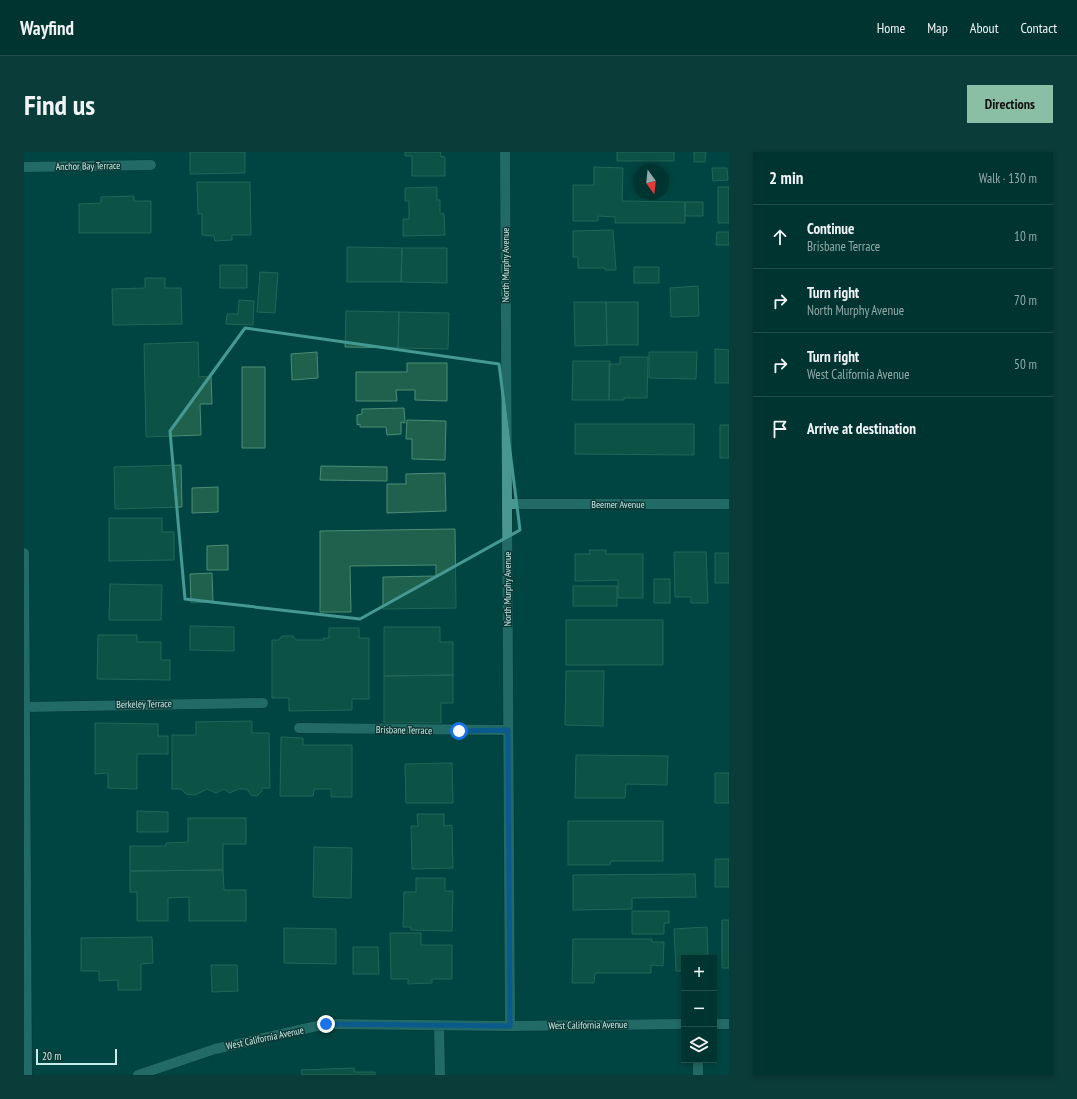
<!DOCTYPE html>
<html lang="en">
<head>
<meta charset="utf-8">
<style>
	:root { --surface:#003431; --page:#0a3c39; --text:#f1f3f6; --muted:#95aaab; --line:#224f4d; --accent:#8abfa5 }
	body { margin:0; font-family:"PT Sans Narrow",sans-serif; background:var(--page); color:var(--text) }
	.controls { position:absolute; right:12px; bottom:12px; display:grid; overflow:hidden; border-radius:0px; box-shadow:0 2px 6px #0003 }
	.controls button { width:36px; height:36px; display:grid; place-items:center; padding:0; border:0; border-bottom:1px solid var(--line); background:var(--surface); color:var(--text); font:20px sans-serif }
	.compass { position:absolute; left:609px; top:12px; width:36px; height:36px; border-radius:50%; background:var(--surface); box-shadow:0 2px 6px #0003; rotate:165deg }
	.scale { position:absolute; left:12px; bottom:10px; width:81px; box-sizing:border-box; padding-left:4px; border:2px solid #c7ebe7; border-top:0; font-size:11px; line-height:14px; white-space:nowrap; color:#c7ebe7; -webkit-text-stroke:3px #0e3835; paint-order:stroke }
	.stop { position:absolute; width:12px; height:12px; margin:-9px; border:3px solid #1a73e8; border-radius:50%; background:#fff }
	.stop.end { background:#1a73e8; border-color:#fff; box-shadow:0 1px 4px #0008 }
	.list { margin:0; padding:0; list-style:none }
	h2 { display:flex; justify-content:space-between; align-items:center; height:52px; margin:0; padding:0 16px; font-size:17px }
	h2 small { font-size:13px; font-weight:400; color:var(--muted) }
	.list li { display:grid; grid-template-columns:26px 1fr auto; gap:12px; align-items:center; box-sizing:border-box; height:64px; padding:0 16px; border-top:1px solid var(--line) }
	.list b { display:block; font-size:15px; white-space:nowrap }
	.list p { margin:0; font-size:13px; white-space:nowrap; color:var(--muted) }
	.list em { font-size:13px; font-style:normal; color:var(--muted) }
	.icon { flex:none; width:22px; height:22px; fill:none; stroke:currentColor; stroke-width:2; stroke-linecap:round; stroke-linejoin:round }
	.map { position:relative; flex:none; width:705px; height:923px; overflow:hidden; border-radius:0px }
	header { display:flex; align-items:center; gap:24px; box-sizing:border-box; height:56px; padding:0 20px; background:var(--surface); border-bottom:1px solid var(--line) }
	header strong { font-size:19px }
	nav { display:flex; gap:22px; margin-inline-start:auto; font-size:14px }
	.intro { display:flex; align-items:center; justify-content:space-between; box-sizing:border-box; height:96px; padding:0 24px }
	h1 { margin:0; font-size:28px }
	.button { padding:10px 18px; border-radius:0px; background:var(--accent); color:#111; font-size:14px; font-weight:700 }
	main { display:flex; gap:24px; padding:0 24px }
	aside { flex:1; background:var(--surface); border-radius:0px; box-shadow:0 2px 6px #0003 }
	.map>svg:first-child { display:block }
	.building { fill:#1e624d; stroke:#4c8d76 }
	.lines { fill:none; stroke-linecap:round; stroke-linejoin:round }
	.minor-casing { stroke:#002926; stroke-width:11 }
	.minor { stroke:#4a9790; stroke-width:10 }
	.route { stroke:#1a73e8; stroke-width:5 }
	.marked { fill:none; stroke:#469992; stroke-width:3; stroke-linejoin:round }
	.labels { text-anchor:middle; dominant-baseline:central; stroke-width:3; stroke-linejoin:round; paint-order:stroke }
	.street-label { font-size:10px; fill:#c7ebe7; stroke:#0e3835 }
</style>
</head>
<body>
<header>
<strong>Wayfind</strong>
<nav><a>Home</a><a>Map</a><a>About</a><a>Contact</a></nav>
</header>
<div class="intro"><h1>Find us</h1><a class="button">Directions</a></div>
<main>
<div class="map">
<svg width="705" height="923" viewBox="0 0 705 923">
	<rect width="100%" height="100%" fill="#004541"/>
	<path class="building" d="M 166,0 L 221,0 L 221,21 L 166,22 Z
		M 381,0 L 417,0 L 416,4 L 421,5 L 421,24 L 388,24 L 388,4 L 381,4 Z
		M 593,0 L 650,0 L 650,9 L 593,9 Z
		M 670,0 L 682,0 L 681,10 L 670,10 Z
		M 570,15 L 599,16 L 598,49 L 661,50 L 661,71 L 591,71 L 591,65 L 574,64 L 574,69 L 549,69 L 549,33 L 570,33 Z
		M 688,16 L 703,16 L 704,28 L 689,29 Z
		M 173,30 L 226,30 L 227,83 L 208,83 L 208,88 L 191,89 L 190,84 L 178,83 L 178,62 L 174,62 Z
		M 413,35 L 413,48 L 416,48 L 416,61 L 420,62 L 421,83 L 379,84 L 379,67 L 385,67 L 385,49 L 381,49 L 381,36 Z
		M 694,35 L 705,35 L 705,71 L 694,71 Z
		M 110,44 L 110,49 L 127,49 L 127,81 L 55,81 L 55,52 L 77,51 L 77,45 Z
		M 661,50 L 679,50 L 679,64 L 661,64 Z
		M 589,78 L 592,118 L 581,118 L 581,116 L 554,116 L 554,105 L 549,105 L 549,79 Z
		M 693,80 L 705,80 L 705,93 L 692,93 Z
		M 323,95 L 378,96 L 377,130 L 323,130 Z
		M 378,96 L 423,96 L 423,131 L 377,130 Z
		M 196,113 L 223,113 L 223,136 L 196,136 Z
		M 610,115 L 635,115 L 635,131 L 610,131 Z
		M 236,120 L 254,121 L 251,161 L 233,160 Z
		M 121,126 L 141,126 L 141,136 L 157,136 L 158,172 L 89,173 L 88,137 L 121,136 Z
		M 674,134 L 675,164 L 647,165 L 646,136 Z
		M 215,148 L 230,149 L 229,173 L 202,172 L 203,162 L 214,162 Z
		M 550,150 L 582,150 L 583,193 L 551,194 Z
		M 582,150 L 614,150 L 614,193 L 583,193 Z
		M 322,159 L 375,160 L 374,196 L 321,195 Z
		M 375,160 L 425,161 L 424,197 L 374,196 Z
		M 174,190 L 175,225 L 187,224 L 188,252 L 176,252 L 177,283 L 122,285 L 120,192 Z
		M 691,197 L 705,198 L 705,231 L 691,231 Z
		M 293,200 L 294,226 L 268,228 L 267,202 Z
		M 625,200 L 673,200 L 672,227 L 625,226 Z
		M 596,205 L 624,205 L 623,246 L 600,246 L 600,248 L 585,248 L 585,212 L 596,212 Z
		M 549,209 L 586,209 L 585,248 L 548,248 Z
		M 383,211 L 423,211 L 423,249 L 391,248 L 391,238 L 372,238 L 373,249 L 332,249 L 332,220 L 383,220 Z
		M 218,215 L 241,215 L 241,296 L 218,296 Z
		M 380,256 L 381,271 L 377,270 L 377,282 L 363,283 L 362,275 L 336,275 L 336,272 L 333,273 L 333,263 L 338,262 L 338,257 Z
		M 383,268 L 422,269 L 421,308 L 388,307 L 388,287 L 382,287 Z
		M 551,272 L 670,272 L 670,303 L 551,302 Z
		M 696,273 L 705,273 L 705,306 L 696,306 Z
		M 157,313 L 158,355 L 91,357 L 90,315 Z
		M 297,314 L 363,315 L 363,329 L 296,328 Z
		M 421,321 L 422,359 L 363,361 L 363,332 L 382,332 L 382,322 Z
		M 194,335 L 194,360 L 168,361 L 168,336 Z
		M 85,366 L 138,366 L 138,380 L 150,380 L 150,408 L 85,409 Z
		M 431,377 L 432,456 L 359,457 L 359,425 L 412,424 L 412,413 L 326,414 L 327,460 L 296,460 L 296,379 Z
		M 204,393 L 204,418 L 183,418 L 183,394 Z
		M 565,398 L 582,398 L 582,402 L 619,402 L 619,446 L 594,446 L 594,428 L 551,429 L 551,402 L 566,402 Z
		M 650,400 L 682,400 L 684,451 L 667,451 L 667,445 L 651,445 Z
		M 691,401 L 705,401 L 705,431 L 691,431 Z
		M 188,421 L 189,450 L 167,451 L 166,422 Z
		M 630,427 L 646,427 L 646,451 L 630,451 Z
		M 86,432 L 138,433 L 137,468 L 85,468 Z
		M 549,434 L 593,434 L 593,454 L 549,454 Z
		M 542,468 L 639,468 L 639,513 L 542,513 Z
		M 166,474 L 210,475 L 210,499 L 166,498 Z
		M 360,475 L 416,475 L 416,490 L 429,490 L 429,523 L 360,524 Z
		M 305,476 L 335,476 L 335,486 L 345,486 L 345,547 L 328,547 L 328,558 L 265,559 L 265,546 L 248,546 L 248,488 L 255,488 L 258,484 L 269,484 L 272,488 L 300,488 L 299,486 L 305,486 Z
		M 74,483 L 113,483 L 113,490 L 137,490 L 137,508 L 146,508 L 146,528 L 73,527 Z
		M 542,519 L 580,519 L 579,574 L 541,573 Z
		M 429,523 L 429,551 L 417,551 L 417,571 L 360,571 L 360,524 Z
		M 228,569 L 228,581 L 245,581 L 246,636 L 238,636 L 237,640 L 233,644 L 227,643 L 223,637 L 214,637 L 206,641 L 200,637 L 192,641 L 183,637 L 171,643 L 162,642 L 157,637 L 148,637 L 148,583 L 172,583 L 172,570 Z
		M 71,571 L 134,572 L 134,584 L 144,584 L 144,602 L 113,602 L 113,637 L 84,636 L 84,621 L 71,622 Z
		M 257,585 L 279,586 L 279,593 L 328,593 L 328,645 L 307,645 L 307,637 L 290,637 L 289,644 L 256,644 Z
		M 552,603 L 644,604 L 643,633 L 602,632 L 601,646 L 551,646 Z
		M 428,611 L 429,651 L 382,651 L 381,612 Z
		M 691,621 L 705,621 L 705,651 L 691,651 Z
		M 113,659 L 144,660 L 144,680 L 113,680 Z
		M 393,662 L 420,662 L 420,674 L 428,673 L 429,716 L 388,717 L 387,674 L 394,674 Z
		M 164,666 L 222,666 L 222,692 L 199,692 L 199,718 L 106,719 L 106,694 L 142,694 L 142,691 L 164,690 Z
		M 544,669 L 639,669 L 639,709 L 587,709 L 586,713 L 544,713 Z
		M 290,695 L 328,696 L 327,746 L 289,745 Z
		M 691,707 L 705,707 L 705,735 L 691,735 Z
		M 199,718 L 200,738 L 222,738 L 222,769 L 165,769 L 165,745 L 144,746 L 144,769 L 113,769 L 113,740 L 106,740 L 106,719 Z
		M 671,722 L 672,745 L 608,746 L 608,757 L 549,758 L 549,723 Z
		M 392,726 L 421,726 L 421,739 L 429,739 L 428,779 L 387,778 L 387,775 L 379,775 L 380,740 L 392,740 Z
		M 608,759 L 645,759 L 645,771 L 640,771 L 640,782 L 608,782 Z
		M 698,768 L 705,768 L 705,816 L 698,816 Z
		M 683,775 L 684,806 L 660,806 L 660,819 L 652,819 L 650,777 Z
		M 260,776 L 312,777 L 312,812 L 260,811 Z
		M 366,781 L 397,781 L 397,793 L 428,793 L 428,827 L 408,827 L 408,831 L 384,832 L 384,827 L 367,827 Z
		M 128,785 L 129,811 L 117,812 L 117,838 L 94,838 L 94,828 L 75,829 L 75,819 L 57,819 L 57,786 Z
		M 549,787 L 628,787 L 628,790 L 640,790 L 639,814 L 627,813 L 627,821 L 571,821 L 570,831 L 548,831 Z
		M 329,795 L 354,795 L 355,822 L 329,822 Z
		M 187,813 L 213,813 L 214,839 L 188,840 Z
		M 330,916 L 331,920 L 351,920 L 351,923 L 278,923 L 277,918 Z"/>
	<g class="lines">
		<defs>
			<path id="minor" d="M 481,0 L 486,874
				M 0,15 L 127,13
				M 483,352 L 705,352
				M 0,401 L 3,923
				M 0,555 L 239,551
				M 275,576 L 484,578
				M 690,872 L 705,872
				M 415,873 L 416,923
				M 674,908 L 674,923
				M 114,923 L 191,897 L 302,872 L 486,874 L 660,872"/>
		</defs>
		<use href="#minor" class="minor-casing"/>
		<use href="#minor" class="minor"/>
	</g>
	<g class="lines">
		<path class="route" d="M 302,872 L 486,874 L 484,578 L 435,579"/>
	</g>
	<path d="M0 0H705V923H0ZM 221,176 L 475,212 L 496,378 L 336,467 L 161,447 L 146,279 Z" fill="#004541" fill-opacity=".55" fill-rule="evenodd"/>
	<path class="marked" d="M 221,176 L 475,212 L 496,378 L 336,467 L 161,447 L 146,279 Z"/>
	<g class="labels">
		<g class="street-label">
			<text transform="translate(64 14) rotate(-1)">Anchor Bay Terrace</text>
			<text transform="translate(481 113) rotate(-90)">North Murphy Avenue</text>
			<text x="594" y="352">Beemer Avenue</text>
			<text transform="translate(483 437) rotate(-90)">North Murphy Avenue</text>
			<text transform="translate(120 552) rotate(-1)">Berkeley Terrace</text>
			<text transform="translate(380 578) rotate(1)">Brisbane Terrace</text>
			<text transform="translate(564 873) rotate(-1)">West California Avenue</text>
			<text transform="translate(241 886) rotate(-12)">West California Avenue</text>
		</g>
	</g>
</svg>
<div class="controls">
<button>+</button>
<button>−</button>
<button><svg class="icon" aria-label="layers" viewBox="0 0 24 24"><path d="M12 4l9 5-9 5-9-5zM3 14l9 5 9-5"/></svg></button>
</div>
<svg class="compass" viewBox="-18 -18 36 36"><path d="M0-13l5 13h-10z" fill="#e53935"/><path d="M0 13l5-13h-10z" fill="#95aaab"/></svg>
<div class="scale">20 m</div>
<div class="stop" style="left:435px;top:579px"></div>
<div class="stop end" style="left:302px;top:872px"></div>
</div>
<aside>
<h2>2 min<small>Walk · 130 m</small></h2>
<ul class="list">
<li><svg class="icon" aria-label="ahead" viewBox="0 0 24 24"><path d="M12 20V5M6 11l6-6 6 6"/></svg><div><b>Continue</b><p>Brisbane Terrace</p></div><em>10 m</em></li>
<li><svg class="icon" aria-label="right" viewBox="0 0 24 24"><path d="M7 20v-9h11M14 6l5 5-5 5"/></svg><div><b>Turn right</b><p>North Murphy Avenue</p></div><em>70 m</em></li>
<li><svg class="icon" aria-label="right" viewBox="0 0 24 24"><path d="M7 20v-9h11M14 6l5 5-5 5"/></svg><div><b>Turn right</b><p>West California Avenue</p></div><em>50 m</em></li>
<li><svg class="icon" aria-label="arrive" viewBox="0 0 24 24"><path d="M6 21V4h12l-3 4 3 4H6"/></svg><div><b>Arrive at destination</b></div></li>
</ul>
</aside>
</main>
</body>
</html>
